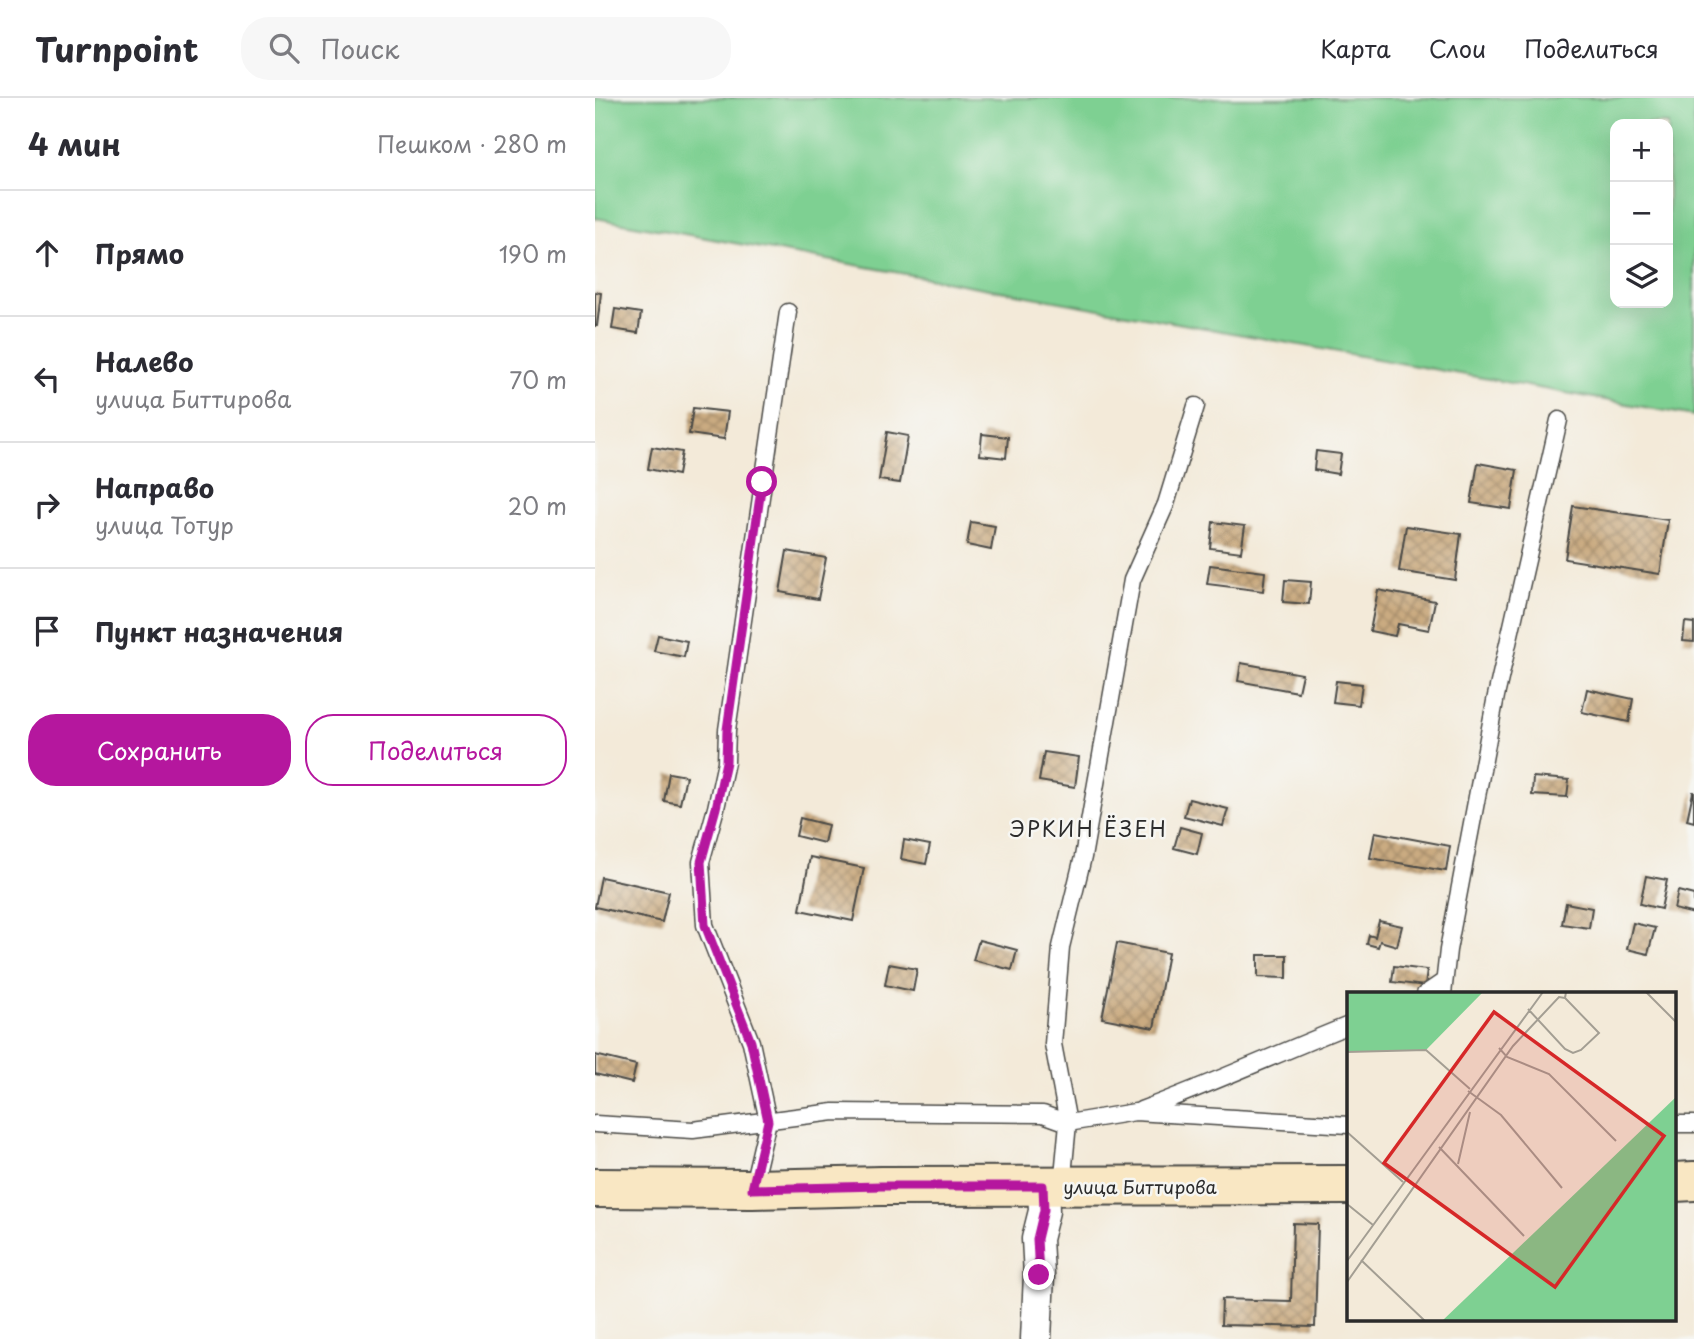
<!DOCTYPE html>
<html lang="ru">
<head>
<meta charset="utf-8">
<style>
	:root { --surface:#fff; --page:#f7f7f7; --text:#2b2b33; --muted:#7c7c81; --line:#e1e1e2; --accent:#b5179e }
	body { margin:0; font-family:"Playpen Sans",sans-serif; background:var(--page); color:var(--text) }
	.controls { position:absolute; right:21px; top:21px; display:grid; overflow:hidden; border-radius:14px; box-shadow:0 7px 28px #0002 }
	.controls button { width:63px; height:63px; display:grid; place-items:center; padding:0; border:0; border-bottom:2px solid var(--line); background:var(--surface); color:var(--text); font:35px sans-serif }
	.stop { position:absolute; width:21px; height:21px; margin:-16px; border:5px solid #b5179e; border-radius:50%; background:#fff }
	.stop.end { background:#b5179e; border-color:#fff; box-shadow:0 2px 7px #0008 }
	.list { margin:0; padding:0; list-style:none }
	h2 { display:flex; justify-content:space-between; align-items:center; height:91px; margin:0; padding:0 28px; font-size:30px }
	h2 small { font-size:23px; font-weight:400; color:var(--muted) }
	.list li { display:grid; grid-template-columns:46px 1fr auto; gap:21px; align-items:center; box-sizing:border-box; height:126px; padding:0 28px; border-top:2px solid var(--line) }
	.list b { display:block; font-size:26px; white-space:nowrap }
	.list p { margin:0; font-size:23px; white-space:nowrap; color:var(--muted) }
	.list em { font-size:23px; font-style:normal; color:var(--muted) }
	.actions { display:flex; gap:14px; padding:21px 28px }
	.actions a { flex:1; padding:16px 0; border:2px solid var(--accent); border-radius:28px; text-align:center; font-size:24px; color:var(--accent) }
	.actions .main { background:var(--accent); color:#fff }
	.icon { flex:none; width:38px; height:38px; fill:none; stroke:currentColor; stroke-width:2; stroke-linecap:round; stroke-linejoin:round }
	.map { position:relative; flex:none; width:1099px; height:1241px; overflow:hidden }
	header { display:flex; align-items:center; gap:42px; box-sizing:border-box; height:98px; padding:0 35px; background:var(--surface); border-bottom:2px solid var(--line) }
	header strong { font-size:33px }
	nav { display:flex; gap:38px; margin-inline-start:auto; font-size:24px }
	.search { width:490px; height:63px; background:var(--page); display:flex; align-items:center; gap:18px; box-sizing:border-box; padding:0 24px; border-radius:28px; color:var(--muted); font-size:26px }
	main { display:flex }
	aside { flex:1; background:var(--surface) }
	.map>svg:first-child { display:block }
	.garden { fill:#7ed092; stroke:#547e5e; stroke-width:2; fill-rule:evenodd }
	.building { fill:url(#building-cross-hatch) }
	.lines { fill:none; stroke-linecap:round; stroke-linejoin:round }
	.lane-casing { stroke:#494845; stroke-width:19 }
	.street-casing { stroke:#494845; stroke-width:33 }
	.secondary-casing { stroke:#494845; stroke-width:42 }
	.lane { stroke:#fff; stroke-width:16 }
	.street { stroke:#fff; stroke-width:30 }
	.secondary { stroke:#f9e7c3; stroke-width:38 }
	.route { stroke:#b5179e; stroke-width:9 }
	.labels { text-anchor:middle; dominant-baseline:central; stroke-width:5; stroke-linejoin:round; paint-order:stroke }
	.street-label { font-size:18px; fill:#2b2b2b; stroke:#f6f6f2 }
	.quarter-label { font-size:21px; letter-spacing:2px; fill:#2b2b2b; stroke:#f6f6f2 }
	.inset-road { fill:none; stroke:#a39e93; stroke-width:2 }
	.view { fill:#d62828; fill-opacity:0.15; stroke:#d62828; stroke-width:3.5 }
	.inset-edge { fill:none; stroke:#2b2b2b; stroke-width:3.5 }
</style>
</head>
<body>
<header>
<strong>Turnpoint</strong>
<div class="search"><svg class="icon" aria-label="search" viewBox="0 0 24 24"><circle cx="10" cy="10" r="6"/><path d="M15 15l6 6"/></svg>Поиск</div>
<nav><a>Карта</a><a>Слои</a><a>Поделиться</a></nav>
</header>
<main>
<aside>
<h2>4 мин<small>Пешком · 280 m</small></h2>
<ul class="list">
<li><svg class="icon" aria-label="ahead" viewBox="0 0 24 24"><path d="M12 20V5M6 11l6-6 6 6"/></svg><div><b>Прямо</b></div><em>190 m</em></li>
<li><svg class="icon" aria-label="left" viewBox="0 0 24 24"><path d="M17 20v-9H6M10 6l-5 5 5 5"/></svg><div><b>Налево</b><p>улица Биттирова</p></div><em>70 m</em></li>
<li><svg class="icon" aria-label="right" viewBox="0 0 24 24"><path d="M7 20v-9h11M14 6l5 5-5 5"/></svg><div><b>Направо</b><p>улица Тотур</p></div><em>20 m</em></li>
<li><svg class="icon" aria-label="arrive" viewBox="0 0 24 24"><path d="M6 21V4h12l-3 4 3 4H6"/></svg><div><b>Пункт назначения</b></div></li>
</ul>
<div class="actions"><a class="main">Сохранить</a><a>Поделиться</a></div>
</aside>
<div class="map">
<svg width="1099" height="1241" viewBox="0 0 1099 1241">
	<defs>
		<pattern id="building-cross-hatch" width="8" height="8" patternUnits="userSpaceOnUse" patternTransform="scale(1.75)"><rect width="8" height="8" fill="#caab81"/><path d="M0 0l8 8M0 8l8-8" fill="none" stroke="#a48b6a"/></pattern>
	</defs>
	<rect width="100%" height="100%" fill="#f6f6f2"/>
	<filter id="ink" filterUnits="userSpaceOnUse"><feTurbulence type="fractalNoise" baseFrequency=".0143" numOctaves="2"/><feDisplacementMap in="SourceGraphic" scale="14" xChannelSelector="R" yChannelSelector="G"/><feConvolveMatrix kernelMatrix="1 2 1 2 8 2 1 2 1" color-interpolation-filters="sRGB"/></filter>
	<filter id="wash" filterUnits="userSpaceOnUse"><feTurbulence type="fractalNoise" baseFrequency=".00686" numOctaves="4" result="noise"/><feDisplacementMap in="SourceGraphic" scale="28" xChannelSelector="R" yChannelSelector="G"/><feGaussianBlur stdDeviation="1.57" result="paint"/><feColorMatrix in="noise" values="0 0 0 0 0 0 0 0 0 0 0 0 0 0 0 0 0 1.4 0 .05"/><feComposite in="paint" operator="in"/></filter>
	<g filter="url(#wash)">
		<rect width="100%" height="100%" fill="#f3ead9"/>
		<path class="garden" d="M 0,0 L 1099,0 L 1099,318 L 0,120 ZM 1020,26 L 1073,26 L 1073,205 L 1020,205 Z"/>
		<g id="blocks">
			<path class="building" d="M 0,194 L 6,195 L 2,228 L 0,228 Z
				M 20,211 L 46,215 L 43,235 L 17,231 Z
				M 98,310 L 133,314 L 129,341 L 94,336 Z
				M 292,334 L 313,338 L 305,385 L 284,382 Z
				M 387,336 L 413,339 L 411,360 L 385,357 Z
				M 57,349 L 87,354 L 83,377 L 53,371 Z
				M 721,353 L 746,356 L 743,376 L 719,372 Z
				M 883,365 L 922,372 L 916,411 L 876,405 Z
				M 978,408 L 1073,422 L 1065,476 L 970,461 Z
				M 376,424 L 400,428 L 396,452 L 372,447 Z
				M 618,424 L 650,428 L 646,454 L 615,450 Z
				M 811,428 L 866,436 L 860,482 L 804,473 Z
				M 192,453 L 231,460 L 223,501 L 185,494 Z
				M 615,467 L 670,474 L 668,493 L 612,486 Z
				M 690,482 L 716,484 L 714,506 L 688,504 Z
				M 783,492 L 840,503 L 834,532 L 803,526 L 800,538 L 775,533 Z
				M 1090,524 L 1099,525 L 1099,544 L 1088,543 Z
				M 63,537 L 92,543 L 89,559 L 59,553 Z
				M 646,565 L 707,576 L 703,594 L 643,583 Z
				M 741,583 L 767,586 L 764,607 L 738,604 Z
				M 992,591 L 1038,601 L 1034,624 L 987,614 Z
				M 449,654 L 484,659 L 480,689 L 444,683 Z
				M 74,675 L 91,678 L 85,706 L 69,703 Z
				M 938,679 L 974,682 L 972,699 L 937,697 Z
				M 1098,694 L 1099,694 L 1099,724 L 1092,722 Z
				M 594,701 L 633,711 L 628,728 L 589,718 Z
				M 205,720 L 233,727 L 229,745 L 201,738 Z
				M 585,729 L 607,735 L 602,756 L 579,750 Z
				M 780,734 L 855,748 L 851,773 L 775,760 Z
				M 309,742 L 335,747 L 331,766 L 306,761 Z
				M 215,759 L 269,770 L 258,823 L 205,812 Z
				M 1051,778 L 1072,782 L 1066,811 L 1045,806 Z
				M 6,779 L 74,794 L 67,824 L 0,809 Z
				M 1083,793 L 1099,797 L 1099,816 L 1079,811 Z
				M 971,805 L 997,810 L 994,830 L 967,826 Z
				M 784,823 L 807,828 L 802,848 L 785,843 L 783,849 L 772,846 L 774,837 L 780,839 Z
				M 1038,825 L 1060,830 L 1053,856 L 1032,851 Z
				M 384,842 L 422,852 L 417,872 L 378,862 Z
				M 522,845 L 573,855 L 559,930 L 507,920 Z
				M 663,857 L 692,857 L 692,880 L 663,879 Z
				M 294,866 L 322,871 L 318,893 L 290,887 Z
				M 799,868 L 832,872 L 830,888 L 797,884 Z
				M 0,957 L 41,967 L 37,985 L 0,976 Z
				M 698,1125 L 723,1126 L 720,1229 L 626,1227 L 627,1201 L 696,1203 Z"/>
		</g>
	</g>
	<g filter="url(#ink)">
		<use href="#blocks" fill-opacity="0" stroke="#494845" stroke-width="2"/>
		<g class="lines">
			<defs>
				<path id="lane" d="M 830,896 L 849,883
					M 848,896 L 853,852 L 901,598 L 964,322
					M 546,1012 C 616,986 684,955 754,927
					M 0,1026 L 98,1032 L 239,1014 L 448,1016 L 473,1025 L 540,1014 L 754,1027
					M 1080,1026 L 1099,1026
					M 467,1088 L 473,1025 L 458,946 L 466,849 L 488,759 L 537,482 L 571,406 L 601,308
					M 157,1091 L 173,1023 L 156,944 L 110,827 L 106,764 L 121,710 L 131,664 L 132,632 L 193,214"/>
				<path id="street" d="M 441,1241 L 444,1177 L 442,1141 L 449,1113 L 448,1088"/>
				<path id="secondary" d="M 1080,1084 L 1099,1083
					M 0,1090 L 157,1091 L 286,1088 L 754,1087"/>
			</defs>
			<use href="#lane" class="lane-casing"/>
			<use href="#street" class="street-casing"/>
			<use href="#secondary" class="secondary-casing"/>
			<use href="#lane" class="lane"/>
			<use href="#street" class="street"/>
			<use href="#secondary" class="secondary"/>
		</g>
	</g>
	<g class="lines" filter="url(#ink)">
		<path class="route" d="M 167,384 L 132,632 L 131,664 L 121,710 L 106,764 L 110,827 L 156,944 L 173,1023 L 157,1091 L 286,1088 L 448,1088 L 449,1112 L 442,1141 L 444,1177"/>
	</g>
	<g class="labels">
		<g class="street-label">
			<text x="545" y="1088">улица Биттирова</text>
		</g>
		<g class="quarter-label">
			<text x="494" y="730">ЭРКИН ЁЗЕН</text>
		</g>
	</g>
	<g transform="translate(752 894)">
		<rect width="329" height="329" fill="#f3ead9"/>
		<path d="M 0,0 L 136,0 L 79,58 L 0,60 ZM 329,105 L 329,329 L 95,329 Z" fill="#7ed092"/>
		<path class="inset-road" d="M 299,0 L 329,30M 181,17 L 218,57 L 226,61 L 234,58 L 252,41 L 218,6 L 219,0M 152,56 L 160,65 L 202,82 L 269,149M 0,60 L 79,58 L 123,97M 121,99 L 154,123 L 215,196M 0,140 L 56,190M 92,155 L 177,244M 111,172 L 123,120M 0,212 L 26,233M 14,268 L 78,329M 0,269 L 196,0M 0,290 L 166,54 L 212,5 L 218,6"/>
		<path class="view" d="M 147,20 L 317,144 L 208,295 L 37,171 Z"/>
		<rect width="329" height="329" class="inset-edge"/>
	</g>
</svg>
<div class="controls">
<button>+</button>
<button>−</button>
<button><svg class="icon" aria-label="layers" viewBox="0 0 24 24"><path d="M12 4l9 5-9 5-9-5zM3 14l9 5 9-5"/></svg></button>
</div>
<div class="stop" style="left:167px;top:384px"></div>
<div class="stop end" style="left:444px;top:1177px"></div>
</div>
</main>
</body>
</html>
